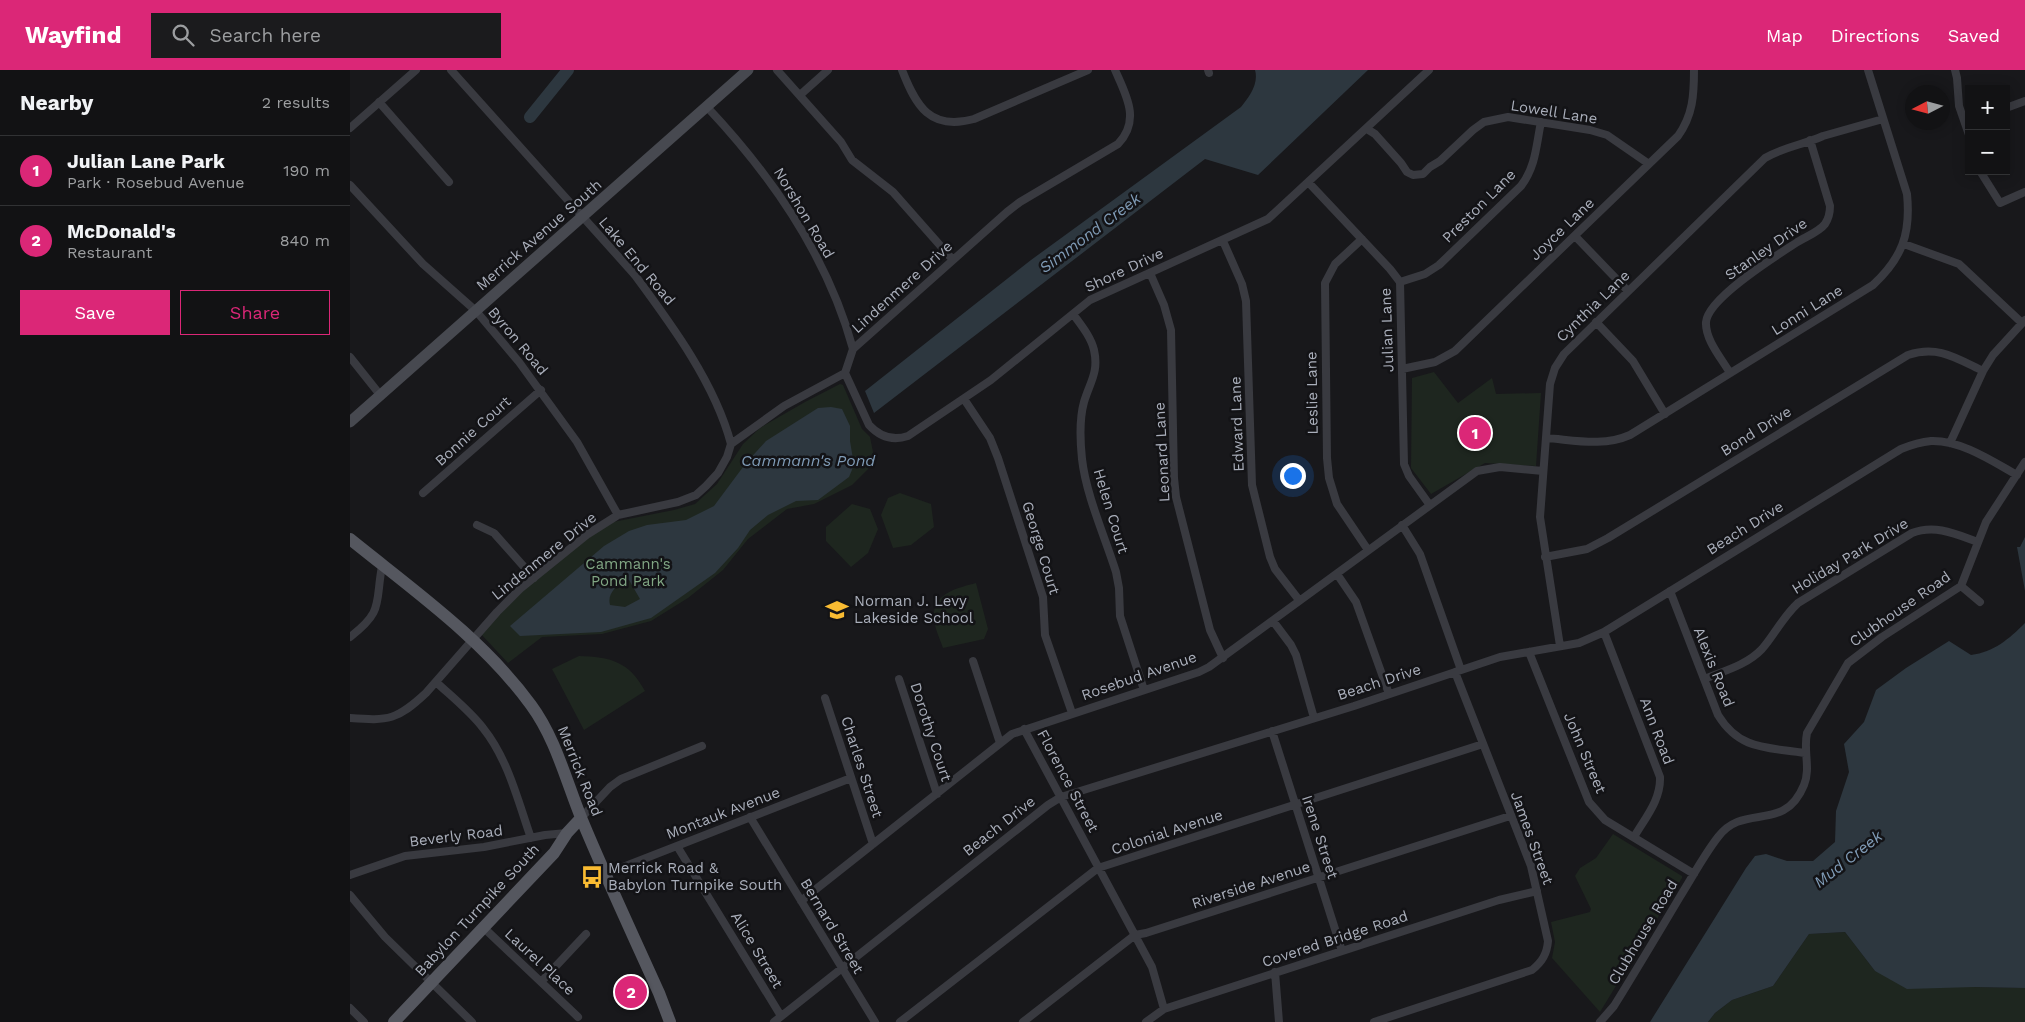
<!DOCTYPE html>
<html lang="en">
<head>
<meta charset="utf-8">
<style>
	:root { --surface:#121214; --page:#1b1b1d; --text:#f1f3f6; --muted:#9c9ea0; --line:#313234; --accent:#db2777 }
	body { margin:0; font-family:"Work Sans",sans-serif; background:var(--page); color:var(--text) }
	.controls { position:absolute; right:15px; top:15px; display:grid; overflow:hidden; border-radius:0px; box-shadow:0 2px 12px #0003 }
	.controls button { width:45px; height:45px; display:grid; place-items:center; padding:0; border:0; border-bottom:1px solid var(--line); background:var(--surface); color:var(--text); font:25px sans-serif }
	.compass { position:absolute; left:1555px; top:15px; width:45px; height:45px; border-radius:50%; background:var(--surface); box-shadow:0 2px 12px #0003; rotate:264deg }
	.you { position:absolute; left:942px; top:405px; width:18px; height:18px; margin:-12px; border:4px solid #fff; border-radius:50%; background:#1a73e8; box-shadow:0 0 0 8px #1a73e833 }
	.badge { display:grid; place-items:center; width:32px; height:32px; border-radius:50%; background:var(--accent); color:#fff; font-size:16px; font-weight:700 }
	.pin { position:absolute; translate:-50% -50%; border:2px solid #fff; box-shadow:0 1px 5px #0006 }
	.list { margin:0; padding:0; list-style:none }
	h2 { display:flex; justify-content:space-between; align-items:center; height:65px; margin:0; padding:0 20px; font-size:21px }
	h2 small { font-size:16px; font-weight:400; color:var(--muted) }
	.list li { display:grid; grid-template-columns:32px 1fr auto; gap:15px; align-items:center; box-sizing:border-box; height:70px; padding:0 20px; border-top:1px solid var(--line) }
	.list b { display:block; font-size:19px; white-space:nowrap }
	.list p { margin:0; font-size:16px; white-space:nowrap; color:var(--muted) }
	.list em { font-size:16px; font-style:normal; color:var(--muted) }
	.actions { display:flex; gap:10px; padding:15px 20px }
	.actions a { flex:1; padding:11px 0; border:1px solid var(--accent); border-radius:0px; text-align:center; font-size:18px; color:var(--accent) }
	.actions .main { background:var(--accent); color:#fff }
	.icon { flex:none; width:28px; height:28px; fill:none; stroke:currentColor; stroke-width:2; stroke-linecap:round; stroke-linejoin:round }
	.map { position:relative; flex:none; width:1675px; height:952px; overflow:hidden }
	header { display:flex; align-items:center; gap:30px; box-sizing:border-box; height:70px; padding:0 25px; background:var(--accent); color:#fff }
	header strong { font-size:24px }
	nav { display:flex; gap:28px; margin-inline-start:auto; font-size:18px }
	.search { width:350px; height:45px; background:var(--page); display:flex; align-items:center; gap:12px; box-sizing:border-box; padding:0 18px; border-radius:0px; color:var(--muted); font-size:19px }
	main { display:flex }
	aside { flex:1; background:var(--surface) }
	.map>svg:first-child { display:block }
	.green { fill:#1e261f }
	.water { fill:#2d373f; fill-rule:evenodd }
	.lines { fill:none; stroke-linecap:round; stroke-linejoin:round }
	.river { stroke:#2d373f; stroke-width:12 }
	.street { stroke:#393a40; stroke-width:8 }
	.secondary { stroke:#474950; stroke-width:11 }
	.primary { stroke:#55575f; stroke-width:12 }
	.labels { text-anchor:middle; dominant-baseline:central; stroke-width:5; stroke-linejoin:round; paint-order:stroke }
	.street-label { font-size:15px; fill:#aaafbb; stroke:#131316 }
	.park-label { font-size:15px; fill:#81a684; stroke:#131316 }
	.poi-label { font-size:15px; fill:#aaafbb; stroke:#131316; text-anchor:start }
	.water-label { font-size:16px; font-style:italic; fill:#809cb7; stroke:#131316 }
</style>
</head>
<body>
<header>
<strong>Wayfind</strong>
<div class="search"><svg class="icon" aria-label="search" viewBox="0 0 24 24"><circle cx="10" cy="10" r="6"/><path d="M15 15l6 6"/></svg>Search here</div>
<nav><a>Map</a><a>Directions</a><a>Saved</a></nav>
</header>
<main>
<aside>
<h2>Nearby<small>2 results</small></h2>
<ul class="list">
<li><span class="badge">1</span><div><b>Julian Lane Park</b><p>Park · Rosebud Avenue</p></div><em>190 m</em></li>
<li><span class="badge">2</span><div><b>McDonald's</b><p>Restaurant</p></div><em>840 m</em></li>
</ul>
<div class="actions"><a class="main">Save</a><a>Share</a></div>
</aside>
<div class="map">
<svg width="1675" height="952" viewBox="0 0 1675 952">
	<rect width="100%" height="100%" fill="#18181b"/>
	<path class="green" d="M 1084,302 L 1108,333 L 1142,308 L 1146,324 L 1191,323 L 1186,396 L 1135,393 L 1081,424 L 1061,398 L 1062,308 Z
		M 490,314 L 493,315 L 512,359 L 520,367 L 525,392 L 502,415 L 464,434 L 437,439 L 398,469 L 373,500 L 338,528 L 301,551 L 252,564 L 192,567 L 158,593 L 130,563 L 171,520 L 258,453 L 324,440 L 345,434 L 367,414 L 393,374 L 410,358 L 455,332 Z
		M 550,423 L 581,434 L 584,457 L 561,475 L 543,478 L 531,445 L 538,428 Z
		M 502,434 L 520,439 L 528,459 L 518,483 L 501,497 L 476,471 L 476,457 Z
		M 626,513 L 638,559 L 634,569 L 593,578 C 590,569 584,557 584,548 C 582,523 608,518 626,513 Z
		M 229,586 C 260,587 279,591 295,621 L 234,660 L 202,599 Z
		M 1263,764 L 1332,806 L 1332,808 L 1250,942 L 1202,888 L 1205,872 L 1201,852 L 1240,842 L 1241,839 L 1225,806 L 1230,798 L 1246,788 Z
		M 1495,862 L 1525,901 L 1624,917 L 1675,918 L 1675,952 L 1358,952 L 1365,943 L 1382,930 L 1423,916 L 1459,864 Z"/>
	<path class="water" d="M 905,0 L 1018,0 L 908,105 L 855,89 L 524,343 L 515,321 L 681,190 L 891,37 C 899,27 909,14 905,0 Z
		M 481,337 L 492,339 L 500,356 L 500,371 L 504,395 L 499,407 L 468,430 L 446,431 L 418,445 L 400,460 L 388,478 L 365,503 L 301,548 L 251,562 L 170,566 L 160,556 L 254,476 L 279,461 L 297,455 L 336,450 L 364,436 L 396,393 L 416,371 L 468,338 ZM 275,510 L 279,510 L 290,529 L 275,537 L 260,535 C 257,524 266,516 275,510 Z
		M 1675,467 L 1675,521 L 1667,477 L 1670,477 Z
		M 1675,553 L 1675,918 L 1624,917 L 1557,919 L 1525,901 L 1495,862 L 1459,864 L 1423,916 L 1382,930 L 1365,943 L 1358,952 L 1300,952 L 1396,798 L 1405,786 L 1416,784 L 1437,791 L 1463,791 L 1485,772 L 1486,741 L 1499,702 L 1494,674 L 1514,652 L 1526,620 L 1556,598 L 1599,571 L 1621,585 C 1644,582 1659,569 1675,553 Z"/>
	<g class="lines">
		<path class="river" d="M 180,47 L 218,0"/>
		<path class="street" d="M 101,0 L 284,204 C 321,254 365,313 381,374
			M 427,0 L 491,72 L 502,90 L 543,122 L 603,190
			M 552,0 C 566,36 580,61 624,49 L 738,0
			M 858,0 L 859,3
			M 1605,0 L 1607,8 L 1609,36 L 1619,65
			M 450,25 L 478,0
			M 29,32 L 99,112
			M 357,37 C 422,106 478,187 503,279
			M 1656,38 L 1675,31
			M 0,58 L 66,0
			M 1017,59 L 1025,64 L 1051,93 L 1057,102 L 1063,105 L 1073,104 L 1080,97 L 1090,91 L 1123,60 L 1134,52 L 1158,47 L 1240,60 L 1257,65 L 1299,94
			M 1630,101 L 1650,133 L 1675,122
			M 959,113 L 1040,199 L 1050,212 L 1054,394 L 1059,406 L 1079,434
			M 0,115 L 73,194 L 126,241 L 169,292 L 227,372 L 268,445
			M 1225,166 L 1278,221
			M 1012,169 L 985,194 L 975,213 L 977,388 L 979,408 L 987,434 L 1018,480
			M 873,171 L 892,214 L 896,231 L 902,415 L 920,487 L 925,499 L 949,530
			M 1554,174 L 1609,194 L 1672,253
			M 800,203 L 814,235 L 821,260 L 824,408 L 826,427 L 860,560 L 873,588
			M 1050,212 L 1075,204 L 1089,195 L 1171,116 C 1186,96 1186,76 1191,52
			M 723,244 C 731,255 741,267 744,280 C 749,302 740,312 734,332 C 729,350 730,370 732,389 C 736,425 755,467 766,502 L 769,518 L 770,546 L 794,620
			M 1246,252 L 1283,291 L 1315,344
			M 0,287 L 31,326
			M 1052,299 L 1085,292 L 1105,281 L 1328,66 C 1343,45 1344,25 1344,0
			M 495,303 L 519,355 C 530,367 543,371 558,366 L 641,310 L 740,230 L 918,149 L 1079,0
			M 1380,303 C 1372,289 1355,270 1356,252 C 1358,228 1426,186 1446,173 C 1455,167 1469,162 1475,154 C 1479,148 1480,142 1480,136 L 1460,70
			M 614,329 L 640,368 L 648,388 L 693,527 L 695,565 L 722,643
			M 1196,368 C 1224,370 1253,377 1280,365 L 1523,215 C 1552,188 1561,164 1557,124 L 1518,0
			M 1600,373 L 1633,301 L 1643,285 L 1675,250
			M 73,423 L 191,320
			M 127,455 L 144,463 L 184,508
			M 1052,455 L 1070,484 L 1111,600
			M 1195,487 L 1237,479 L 1258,468 L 1558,285 C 1588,275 1606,288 1633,301
			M 987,504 L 1006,532 L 1039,624
			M 1611,516 L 1630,532
			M 1320,521 L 1368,645 C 1390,681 1418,677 1455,683
			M 923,551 L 941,575 L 946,585 L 964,648
			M 1254,562 L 1310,707 C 1311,730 1295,748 1284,767
			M 0,567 C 34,541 25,534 32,496
			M 1210,576 L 1190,447 L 1200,314 L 1205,298 L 1214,284 L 1415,88 C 1436,76 1453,75 1473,66 L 1533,49
			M 1179,582 L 1239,732 L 1255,750 L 1344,804
			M 623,591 L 650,673
			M 549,609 L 587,724
			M 1354,609 C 1374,601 1397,595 1412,579 C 1425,564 1432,548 1448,533 L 1562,463 C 1585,454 1606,464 1628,472
			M 86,612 C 101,626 120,641 133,658 C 158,689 168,731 181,768
			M 475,628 L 523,774
			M 0,648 C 39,651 47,650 76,623 L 147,542 L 170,519 L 238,464 L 268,445 L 328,432 L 346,425 L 356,416 L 368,403 L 377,387 L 381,374 L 434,336 L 495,303 L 503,279 L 657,142 L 670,132 L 768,74 C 791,50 776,25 765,0
			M 674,659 L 802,897 L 814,939
			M 922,661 L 992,881
			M 400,747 L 525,952
			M 231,748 L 260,717 L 271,709 L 352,676
			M 327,776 L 431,946
			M 255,804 L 501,708
			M 0,805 L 55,786 L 134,777 L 195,765 L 217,763
			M 0,825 L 35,867 L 122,952
			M 451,831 L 662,664 L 849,602 L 859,597 L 1127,401 L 1150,397 L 1193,401
			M 134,858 L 228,947
			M 925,902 L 929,952
			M 191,912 L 236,864
			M 0,938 L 14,952
			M 424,952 L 698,735 L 711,727 L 1004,636 L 1150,587 L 1229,573 L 1254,562 L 1551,379 C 1561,375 1571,372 1581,371 C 1611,370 1642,391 1667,405
			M 550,952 L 748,798 L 1133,674
			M 673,952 L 785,865 L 796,863 L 1160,746
			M 796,952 L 814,939 L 1149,830 L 1187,821
			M 1024,952 L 1182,900 C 1192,892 1197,884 1198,871 L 1181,796 L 1105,602
			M 1250,952 L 1264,936 C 1287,899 1309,862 1331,825 C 1343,806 1354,785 1368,767 C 1394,732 1434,764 1454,715 C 1461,698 1453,681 1457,663 L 1498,593 L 1532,567 L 1611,516 L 1636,452 L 1675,392"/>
		<path class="secondary" d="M 0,352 L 398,0"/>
		<path class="primary" d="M 0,469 C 63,520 133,569 181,635 C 206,669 216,711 232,750 C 256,808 283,865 309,923 L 320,952
			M 44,952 L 204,783 L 217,763 L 231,748"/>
	</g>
	<defs>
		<symbol id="school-bare" viewBox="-9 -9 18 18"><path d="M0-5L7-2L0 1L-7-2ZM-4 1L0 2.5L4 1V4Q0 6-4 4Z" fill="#f9bb32" stroke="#131316" stroke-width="2.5" paint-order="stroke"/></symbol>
		<symbol id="bus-bare" viewBox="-9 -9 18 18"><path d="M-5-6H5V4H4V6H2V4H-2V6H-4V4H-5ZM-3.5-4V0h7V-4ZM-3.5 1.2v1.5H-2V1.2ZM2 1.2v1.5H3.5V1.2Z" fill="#f9bb32" stroke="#131316" stroke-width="2.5" paint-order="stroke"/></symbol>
	</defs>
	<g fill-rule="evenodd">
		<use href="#school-bare" x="471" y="524" width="32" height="32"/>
		<use href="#bus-bare" x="226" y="791" width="32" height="32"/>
	</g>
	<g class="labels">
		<g class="street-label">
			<text transform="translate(1204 42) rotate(9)">Lowell Lane</text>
			<text transform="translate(1129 136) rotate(-45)">Preston Lane</text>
			<text transform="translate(454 143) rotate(59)">Norshon Road</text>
			<text transform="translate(1212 159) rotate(-44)">Joyce Lane</text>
			<text transform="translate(189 165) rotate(-41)">Merrick Avenue South</text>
			<text transform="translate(1416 179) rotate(-35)">Stanley Drive</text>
			<text transform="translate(287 191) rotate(50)">Lake End Road</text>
			<text transform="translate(774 200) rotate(-25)">Shore Drive</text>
			<text transform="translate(552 217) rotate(-42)">Lindenmere Drive</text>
			<text transform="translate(1243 236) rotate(-44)">Cynthia Lane</text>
			<text transform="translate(1457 240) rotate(-32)">Lonni Lane</text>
			<text transform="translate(1037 260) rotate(-92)">Julian Lane</text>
			<text transform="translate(168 271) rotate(50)">Byron Road</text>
			<text transform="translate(962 323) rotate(-91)">Leslie Lane</text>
			<text transform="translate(887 354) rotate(-92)">Edward Lane</text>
			<text transform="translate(123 361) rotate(-42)">Bonnie Court</text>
			<text transform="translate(1406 361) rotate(-32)">Bond Drive</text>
			<text transform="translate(812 382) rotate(-93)">Leonard Lane</text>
			<text transform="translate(761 441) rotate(73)">Helen Court</text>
			<text transform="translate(1395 458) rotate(-32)">Beach Drive</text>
			<text transform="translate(691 478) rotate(73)">George Court</text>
			<text transform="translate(194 486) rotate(-39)">Lindenmere Drive</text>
			<text transform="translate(1500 486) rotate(-31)">Holiday Park Drive</text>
			<text transform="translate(1550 539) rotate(-35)">Clubhouse Road</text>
			<text transform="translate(1364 597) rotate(68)">Alexis Road</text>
			<text transform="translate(789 606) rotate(-19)">Rosebud Avenue</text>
			<text transform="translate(1029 612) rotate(-18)">Beach Drive</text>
			<text transform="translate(1307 661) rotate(69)">Ann Road</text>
			<text transform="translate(581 662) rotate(72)">Dorothy Court</text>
			<text transform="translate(1235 683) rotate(67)">John Street</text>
			<text transform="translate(512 697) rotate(72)">Charles Street</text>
			<text transform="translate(230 701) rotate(68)">Merrick Road</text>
			<text transform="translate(718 711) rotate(62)">Florence Street</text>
			<text transform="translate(373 743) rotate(-21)">Montauk Avenue</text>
			<text transform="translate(649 756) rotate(-38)">Beach Drive</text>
			<text transform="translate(817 762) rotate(-18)">Colonial Avenue</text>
			<text transform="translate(106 766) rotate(-7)">Beverly Road</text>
			<text transform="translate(970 767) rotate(72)">Irene Street</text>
			<text transform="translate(1182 768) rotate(70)">James Street</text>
			<text transform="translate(901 815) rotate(-18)">Riverside Avenue</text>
			<text transform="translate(127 840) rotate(-47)">Babylon Turnpike South</text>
			<text transform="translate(482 856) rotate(59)">Bernard Street</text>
			<text transform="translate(1293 862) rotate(-59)">Clubhouse Road</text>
			<text transform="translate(985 869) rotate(-18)">Covered Bridge Road</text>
			<text transform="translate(407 880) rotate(59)">Alice Street</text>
			<text transform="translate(190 892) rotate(43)">Laurel Place</text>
		</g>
		<g class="park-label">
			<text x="278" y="494">Cammann's<tspan x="278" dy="17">Pond Park</tspan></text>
		</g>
		<g class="poi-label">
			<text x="504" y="531">Norman J. Levy<tspan x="504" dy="17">Lakeside School</tspan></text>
			<text x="258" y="798">Merrick Road &amp;<tspan x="258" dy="17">Babylon Turnpike South</tspan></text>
		</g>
		<g class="water-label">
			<text transform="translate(740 163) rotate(-37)">Simmond Creek</text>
			<text x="458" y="390">Cammann's Pond</text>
			<text transform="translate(1498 789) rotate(-38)">Mud Creek</text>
		</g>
	</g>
</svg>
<div class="controls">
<button>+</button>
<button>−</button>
</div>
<svg class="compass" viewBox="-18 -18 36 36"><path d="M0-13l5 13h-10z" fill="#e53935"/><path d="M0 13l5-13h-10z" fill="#9c9ea0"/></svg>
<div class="you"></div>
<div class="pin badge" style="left:1125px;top:363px">1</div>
<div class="pin badge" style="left:281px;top:922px">2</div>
</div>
</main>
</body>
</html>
